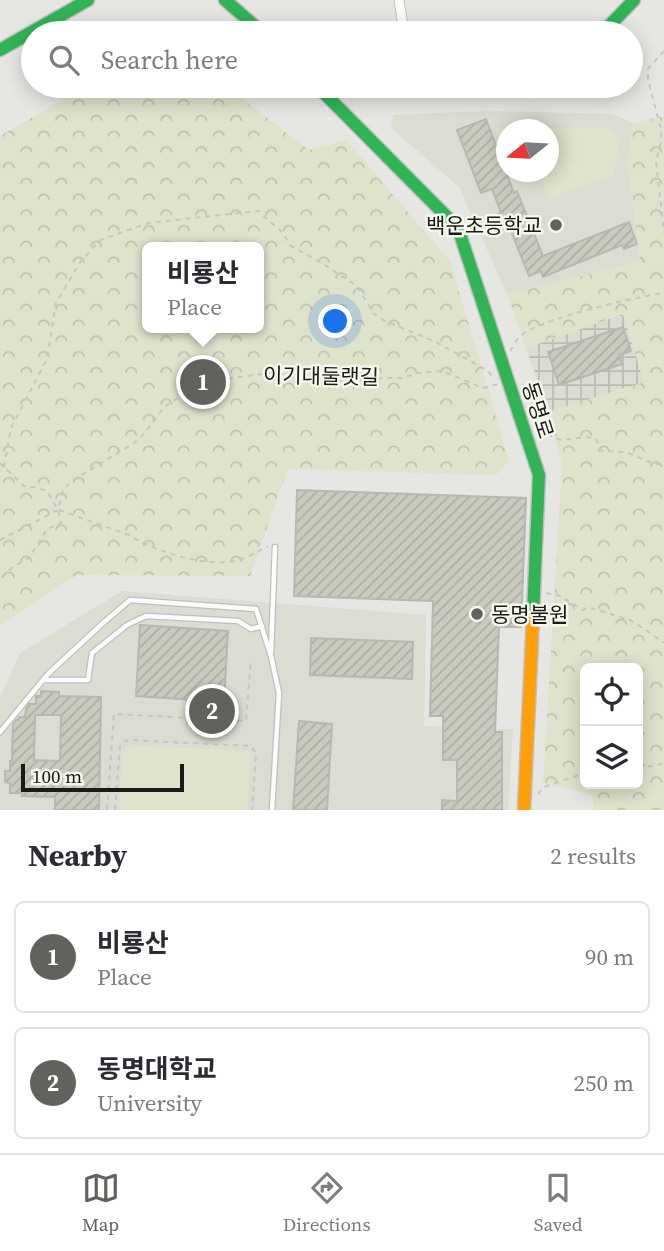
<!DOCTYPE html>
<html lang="en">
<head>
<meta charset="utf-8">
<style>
	:root { --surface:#fff; --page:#f7f7f7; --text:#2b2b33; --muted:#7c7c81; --line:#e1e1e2; --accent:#61625e }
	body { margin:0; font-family:"Source Serif 4","Noto Sans KR",serif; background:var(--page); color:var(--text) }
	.controls { position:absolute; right:21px; bottom:21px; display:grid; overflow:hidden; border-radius:10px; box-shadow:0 4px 18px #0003 }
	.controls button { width:63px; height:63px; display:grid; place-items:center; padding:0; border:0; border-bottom:2px solid var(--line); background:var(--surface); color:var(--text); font:35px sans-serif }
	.compass { position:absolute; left:496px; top:119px; width:63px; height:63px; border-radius:50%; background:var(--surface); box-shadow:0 4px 18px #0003; rotate:252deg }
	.scale { position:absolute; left:21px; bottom:18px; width:163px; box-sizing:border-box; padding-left:7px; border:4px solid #1a1b17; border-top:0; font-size:19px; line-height:24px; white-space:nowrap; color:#1a1b17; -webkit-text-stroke:5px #f5f7ec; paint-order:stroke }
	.you { position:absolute; left:336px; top:322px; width:24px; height:24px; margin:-18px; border:5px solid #fff; border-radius:50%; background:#1a73e8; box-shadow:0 0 0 10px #1a73e833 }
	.badge { display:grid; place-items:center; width:46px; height:46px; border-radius:50%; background:var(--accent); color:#fff; font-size:23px; font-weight:700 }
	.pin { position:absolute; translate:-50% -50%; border:4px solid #fff; box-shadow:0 2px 7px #0006 }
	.popup { position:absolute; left:142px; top:242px; width:122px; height:91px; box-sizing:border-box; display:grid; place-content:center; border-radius:10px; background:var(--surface); filter:drop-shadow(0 2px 5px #0005); font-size:23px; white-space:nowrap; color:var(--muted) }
	.popup b { font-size:26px; color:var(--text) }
	.popup::after { content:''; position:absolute; left:50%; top:100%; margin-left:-14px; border:14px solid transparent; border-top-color:var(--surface) }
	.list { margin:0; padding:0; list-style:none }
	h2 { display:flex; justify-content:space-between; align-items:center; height:91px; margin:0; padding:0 28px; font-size:30px }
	h2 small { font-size:23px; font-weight:400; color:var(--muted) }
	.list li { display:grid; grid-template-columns:46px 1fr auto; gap:21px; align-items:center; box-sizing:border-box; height:112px; margin:0 14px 14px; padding:0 14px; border:2px solid var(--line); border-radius:10px }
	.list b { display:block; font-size:26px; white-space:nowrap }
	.list p { margin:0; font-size:23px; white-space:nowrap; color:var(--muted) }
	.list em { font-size:23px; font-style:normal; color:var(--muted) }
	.icon { flex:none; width:38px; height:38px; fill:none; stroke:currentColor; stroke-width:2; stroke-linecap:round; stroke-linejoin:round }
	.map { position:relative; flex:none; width:664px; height:810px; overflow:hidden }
	.search { position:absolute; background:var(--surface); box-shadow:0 4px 18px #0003; left:21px; right:21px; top:21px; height:77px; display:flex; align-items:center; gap:18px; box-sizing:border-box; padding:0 24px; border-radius:38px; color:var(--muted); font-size:26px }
	.sheet { height:343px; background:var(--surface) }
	nav { display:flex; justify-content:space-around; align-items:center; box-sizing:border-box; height:98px; border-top:2px solid var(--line); background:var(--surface); font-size:19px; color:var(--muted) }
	nav a { display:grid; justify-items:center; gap:4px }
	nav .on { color:var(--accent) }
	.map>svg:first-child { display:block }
	.built { fill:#daddd1; fill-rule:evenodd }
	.industrial { fill:url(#industrial-grid) }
	.forest { fill:url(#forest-crowns); fill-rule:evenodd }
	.garden { fill:#dee3cc }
	.building { fill:url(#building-hatch); stroke:#b7b8b4; stroke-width:2; fill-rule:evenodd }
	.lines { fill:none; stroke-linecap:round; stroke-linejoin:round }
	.lane-casing { stroke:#bfc0bc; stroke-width:7 }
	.street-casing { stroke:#bfc0bc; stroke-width:11 }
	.fast-casing { stroke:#bfc0bc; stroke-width:15 }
	.slow-casing { stroke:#bfc0bc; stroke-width:15 }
	.path { stroke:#c5c5c4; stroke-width:2; stroke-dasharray:5 5; stroke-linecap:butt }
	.lane { stroke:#fbfbfb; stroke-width:4.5 }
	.street { stroke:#fbfbfb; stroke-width:9 }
	.fast { stroke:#30b455; stroke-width:12 }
	.slow { stroke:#ff9f0a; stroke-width:12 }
	.poi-dot { fill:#61625e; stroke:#f5f7ec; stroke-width:2.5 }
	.labels { text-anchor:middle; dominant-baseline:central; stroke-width:5; stroke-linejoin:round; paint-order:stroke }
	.poi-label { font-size:21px; fill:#1a1b17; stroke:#f5f7ec; text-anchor:end }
	.street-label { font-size:21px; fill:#1a1b17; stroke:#f5f7ec }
</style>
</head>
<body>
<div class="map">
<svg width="664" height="810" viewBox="0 0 664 810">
	<defs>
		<pattern id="industrial-grid" width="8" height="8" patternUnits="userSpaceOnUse" patternTransform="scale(1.75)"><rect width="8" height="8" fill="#daddd1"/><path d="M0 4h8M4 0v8" fill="none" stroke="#babdb3"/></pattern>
		<pattern id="forest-crowns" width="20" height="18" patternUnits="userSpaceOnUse" patternTransform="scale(1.75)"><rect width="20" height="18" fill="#dee3cc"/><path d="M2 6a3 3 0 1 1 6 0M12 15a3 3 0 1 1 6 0" fill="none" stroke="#bec2ae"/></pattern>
		<pattern id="building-hatch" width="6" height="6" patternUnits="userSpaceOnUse" patternTransform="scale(1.75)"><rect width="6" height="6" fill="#c8cbbe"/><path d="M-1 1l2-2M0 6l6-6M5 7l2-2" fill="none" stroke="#abaea3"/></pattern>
	</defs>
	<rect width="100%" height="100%" fill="#e6e7e2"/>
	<path class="built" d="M 487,111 L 613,114 L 633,123 L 628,162 L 640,262 L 507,294 L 459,187 L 391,128 L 393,115 ZM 506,130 L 548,130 L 548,172 L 506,172 Z
		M 122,591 L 426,615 L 424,726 L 513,729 L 508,810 L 0,810 L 0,697 L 20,653 Z"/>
	<path class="industrial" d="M 623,314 L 644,382 L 548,412 L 526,348 Z"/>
	<path class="forest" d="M 86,86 L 226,86 L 309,150 L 346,140 L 450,261 L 509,460 L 496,475 L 288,469 L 250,576 L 76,575 L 0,626 L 0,136 ZM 147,247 L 259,247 L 259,328 L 147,328 Z
		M 664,116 L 664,810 L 594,810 L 592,795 L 543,783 L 562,465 L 548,412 L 644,382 L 623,314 L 526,348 L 507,294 L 640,262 L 628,162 L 633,123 ZM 585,668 L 638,668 L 638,784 L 585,784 Z"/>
	<path class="garden" d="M 608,127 L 620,138 L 614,175 L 582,185 L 549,199 L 540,172 L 548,172 L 548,130 L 506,130 L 506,156 L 496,129 Z
		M 127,746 L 247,750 L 251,754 L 247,810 L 119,810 L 123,752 Z"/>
	<path class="building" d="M 486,119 L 514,193 L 517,191 L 543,256 L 629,222 L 637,244 L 624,249 L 622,245 L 543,277 L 541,271 L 529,276 L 507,221 L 495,226 L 492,217 L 501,213 L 492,189 L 481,193 L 457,130 Z
		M 623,327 L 631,351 L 619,355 L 622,364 L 559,385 L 548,352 Z
		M 297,490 L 526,498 L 521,627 L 499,627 L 495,732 L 502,732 L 502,810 L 442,810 L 442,800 L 457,801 L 457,760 L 443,760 L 443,716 L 430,716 L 433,601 L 294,596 Z
		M 140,625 L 228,631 L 224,702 L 136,696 Z
		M 311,638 L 413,642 L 412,679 L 310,675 Z
		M 41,691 L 59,692 L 59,696 L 101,697 L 99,810 L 55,810 L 55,797 L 22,796 L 22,793 L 10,793 L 10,783 L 5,782 L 5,771 L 10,771 L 10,761 L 12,761 L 13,724 L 16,720 L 18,720 L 19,717 L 25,717 L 26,709 L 29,704 L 36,704 L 36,696 L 41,696 ZM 35,715 L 61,715 L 60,761 L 34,760 Z
		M 299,721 L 332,724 L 327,810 L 293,810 Z"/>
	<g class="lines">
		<defs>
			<path id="lane" d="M 271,652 L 275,547
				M 44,680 L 88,680 L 92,653 L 127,625 L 146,616 L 238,621 L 251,629 L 262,626
				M 0,732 L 48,674 L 103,623 L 130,600 L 256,609 L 271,656 L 279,693 L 272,810"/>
			<path id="street" d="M 399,0 L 404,33"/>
			<path id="fast" d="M 225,0 L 263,33
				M 487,33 L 607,28 L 634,0
				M 0,50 L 88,0
				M 317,86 L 458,228 L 539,475 L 533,616"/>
			<path id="slow" d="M 524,810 L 533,616"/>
		</defs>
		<use href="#lane" class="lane-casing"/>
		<use href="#street" class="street-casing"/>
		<use href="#fast" class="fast-casing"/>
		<use href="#slow" class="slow-casing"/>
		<path class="path" d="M 664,51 L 647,70 L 649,84 L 661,129 L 661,143 L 656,161 L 664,233
			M 510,351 C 513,347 516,341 519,337 C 538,319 635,297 664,293
			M 538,431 L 561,440 L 587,437 L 596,439 L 602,451 L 626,452 L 652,463 L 664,465
			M 0,463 L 24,486 L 39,488 L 48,492 L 58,510 L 61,523 L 47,529 L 29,558 L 13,567 L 0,579
			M 4,467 L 11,428 L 47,359 L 56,303 L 81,261 L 100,240 L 148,223 L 258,211 L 282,232 L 291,246 L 320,262 L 357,286 L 374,314 L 385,321 L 436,342 L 488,371 L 494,379
			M 59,510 L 129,535 C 154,551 208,569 238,560 C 249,557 259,551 268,546
			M 0,540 L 58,510 L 63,491 L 70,482 L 134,443 L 145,433 L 164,407 L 203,382 L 270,373 L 345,381 L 386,378 L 402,378 L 419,373 L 442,371 L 483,388 L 498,384
			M 546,593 L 560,596 L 583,610 L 588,607 L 630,620 L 646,630 L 664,643
			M 638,767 L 655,766 L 664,763
			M 538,794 L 544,787 L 585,773
			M 107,810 L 114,714 L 246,721 L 251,659
			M 115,810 L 120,745 L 125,741 L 129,740 L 251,746 L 256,753 L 252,810"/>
		<use href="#lane" class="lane"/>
		<use href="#street" class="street"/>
		<use href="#fast" class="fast"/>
		<use href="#slow" class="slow"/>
	</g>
	<g class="poi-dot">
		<circle cx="556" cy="225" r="7"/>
		<circle cx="477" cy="614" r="7"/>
	</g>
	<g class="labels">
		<g class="poi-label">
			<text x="542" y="225">백운초등학교</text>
			<text x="491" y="614" text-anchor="start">동명불원</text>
		</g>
		<g class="street-label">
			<text transform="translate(321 376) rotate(1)">이기대둘랫길</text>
			<text transform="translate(538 410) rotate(72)">동명로</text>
		</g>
	</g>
</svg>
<div class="controls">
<button><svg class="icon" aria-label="locate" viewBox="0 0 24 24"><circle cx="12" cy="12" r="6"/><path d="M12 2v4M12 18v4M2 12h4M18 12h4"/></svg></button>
<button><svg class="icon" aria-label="layers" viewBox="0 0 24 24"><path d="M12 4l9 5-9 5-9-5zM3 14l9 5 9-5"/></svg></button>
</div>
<svg class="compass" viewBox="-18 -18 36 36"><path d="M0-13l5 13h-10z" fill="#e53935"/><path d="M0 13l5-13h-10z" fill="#7c7c81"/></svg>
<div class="scale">100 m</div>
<div class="you"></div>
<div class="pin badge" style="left:203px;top:382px">1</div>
<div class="popup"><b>비룡산</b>Place</div>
<div class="pin badge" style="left:212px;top:711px">2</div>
<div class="search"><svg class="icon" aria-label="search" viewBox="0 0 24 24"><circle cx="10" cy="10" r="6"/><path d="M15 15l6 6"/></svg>Search here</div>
</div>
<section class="sheet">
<h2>Nearby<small>2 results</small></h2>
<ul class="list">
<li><span class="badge">1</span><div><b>비룡산</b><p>Place</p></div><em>90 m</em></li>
<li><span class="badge">2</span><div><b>동명대학교</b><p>University</p></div><em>250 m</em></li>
</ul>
</section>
<nav>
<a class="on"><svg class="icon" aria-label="map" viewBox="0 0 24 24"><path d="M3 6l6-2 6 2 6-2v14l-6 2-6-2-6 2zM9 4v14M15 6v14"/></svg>Map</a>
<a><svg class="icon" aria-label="directions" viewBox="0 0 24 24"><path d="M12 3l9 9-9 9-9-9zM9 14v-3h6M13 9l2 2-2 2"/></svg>Directions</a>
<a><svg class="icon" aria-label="saved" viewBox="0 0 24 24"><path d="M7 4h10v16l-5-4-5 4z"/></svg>Saved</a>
</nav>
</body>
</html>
